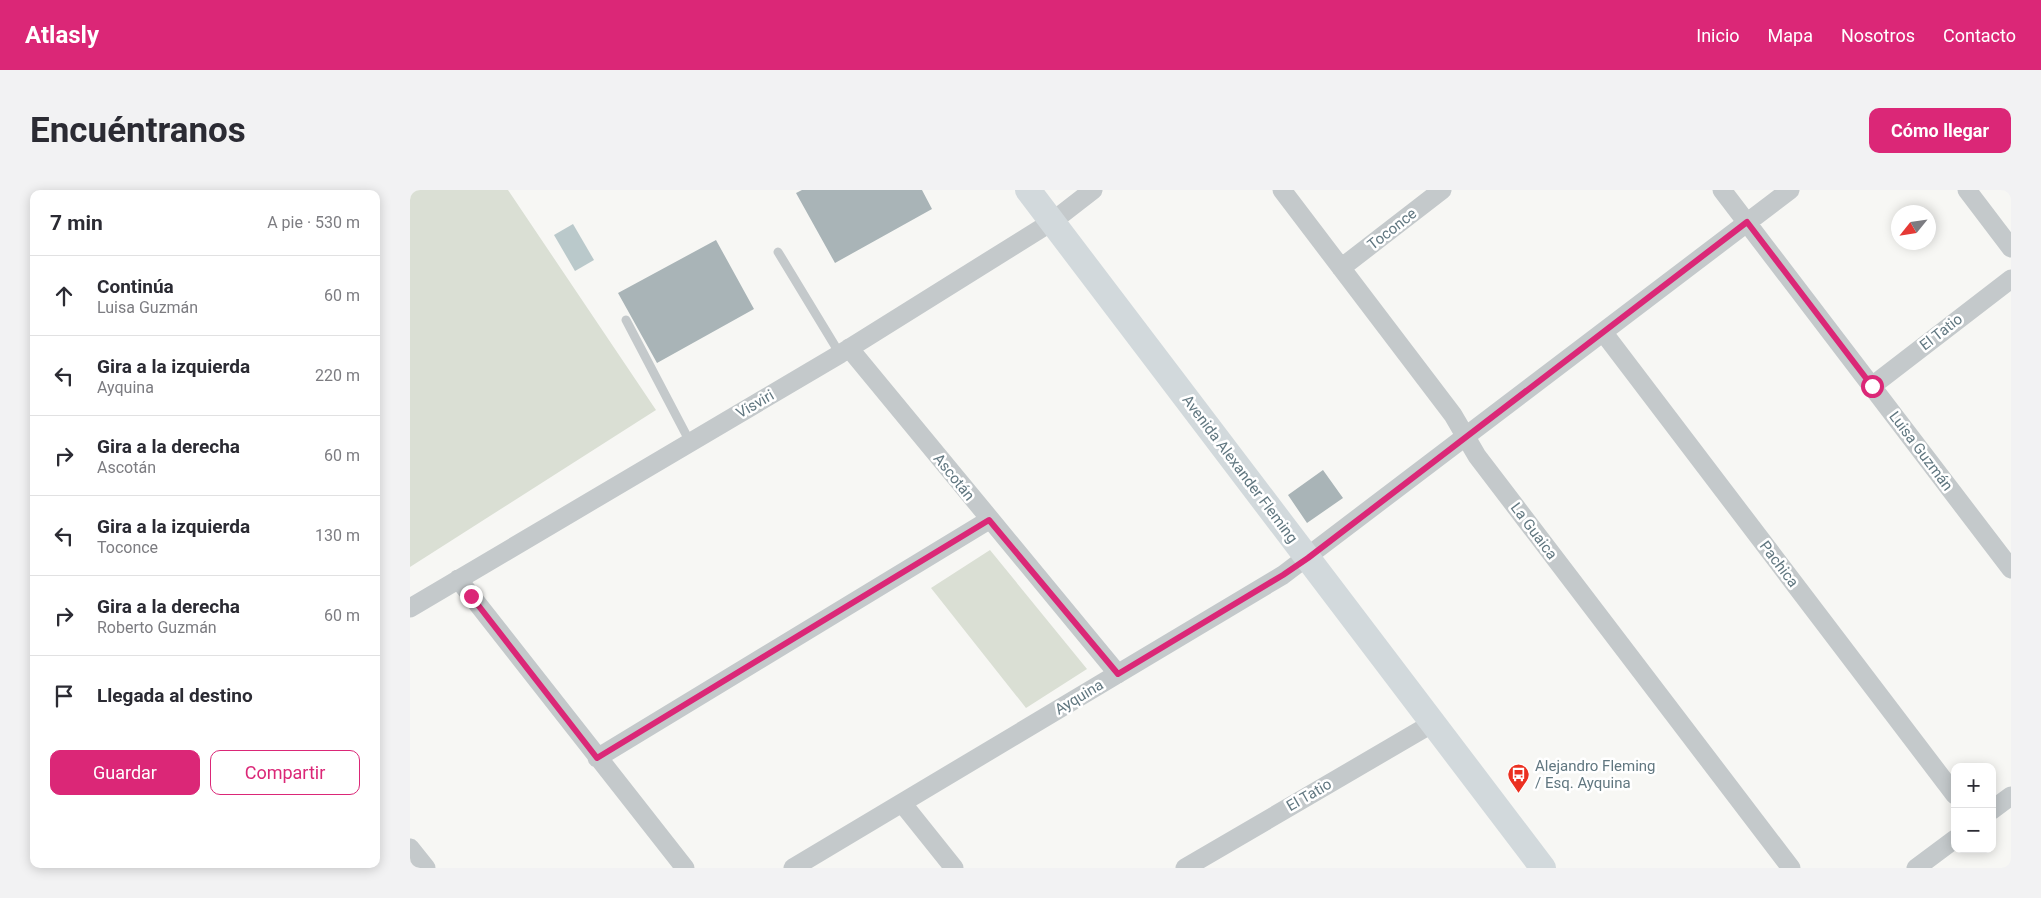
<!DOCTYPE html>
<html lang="es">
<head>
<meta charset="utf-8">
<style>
	:root { --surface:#fff; --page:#f2f2f3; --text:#2b2b33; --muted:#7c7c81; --line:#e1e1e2; --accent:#db2777 }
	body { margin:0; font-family:Roboto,sans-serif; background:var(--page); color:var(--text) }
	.controls { position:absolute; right:15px; bottom:15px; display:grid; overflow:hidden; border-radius:10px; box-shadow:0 2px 12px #0003 }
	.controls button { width:45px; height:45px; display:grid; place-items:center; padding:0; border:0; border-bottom:1px solid var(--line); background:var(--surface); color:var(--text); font:25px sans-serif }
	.compass { position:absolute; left:1481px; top:15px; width:45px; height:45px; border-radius:50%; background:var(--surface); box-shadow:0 2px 12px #0003; rotate:240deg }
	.stop { position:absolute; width:15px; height:15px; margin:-11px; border:4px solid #db2777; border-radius:50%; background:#fff }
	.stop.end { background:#db2777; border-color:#fff; box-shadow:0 1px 5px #0008 }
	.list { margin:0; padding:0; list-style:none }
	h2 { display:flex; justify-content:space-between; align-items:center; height:65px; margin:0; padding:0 20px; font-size:21px }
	h2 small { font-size:16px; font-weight:400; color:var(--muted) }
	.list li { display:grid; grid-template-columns:32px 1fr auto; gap:15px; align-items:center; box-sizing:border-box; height:80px; padding:0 20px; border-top:1px solid var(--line) }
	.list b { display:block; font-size:19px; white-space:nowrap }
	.list p { margin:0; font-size:16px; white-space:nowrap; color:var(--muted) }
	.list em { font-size:16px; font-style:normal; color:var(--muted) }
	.actions { display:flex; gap:10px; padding:15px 20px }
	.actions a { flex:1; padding:11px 0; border:1px solid var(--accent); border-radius:10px; text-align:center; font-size:18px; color:var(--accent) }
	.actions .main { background:var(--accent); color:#fff }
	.icon { flex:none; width:28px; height:28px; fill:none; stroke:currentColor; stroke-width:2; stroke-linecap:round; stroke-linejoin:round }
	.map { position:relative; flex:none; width:1601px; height:678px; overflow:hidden; border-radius:10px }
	header { display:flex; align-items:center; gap:30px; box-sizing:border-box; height:70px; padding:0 25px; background:var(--accent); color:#fff }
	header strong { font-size:24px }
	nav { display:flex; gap:28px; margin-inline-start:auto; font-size:18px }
	.intro { display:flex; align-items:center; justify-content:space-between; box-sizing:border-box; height:120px; padding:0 30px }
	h1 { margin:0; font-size:35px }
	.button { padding:12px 22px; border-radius:10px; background:var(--accent); color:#fff; font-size:18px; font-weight:700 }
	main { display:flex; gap:30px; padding:0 30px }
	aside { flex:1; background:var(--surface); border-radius:10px; box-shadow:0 2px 12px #0003 }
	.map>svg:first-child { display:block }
	.green { fill:#dadfd4 }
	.water { fill:#bac9cb }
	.building { fill:#a9b4b7 }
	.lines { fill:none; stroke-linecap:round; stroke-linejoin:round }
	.service { stroke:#c4c9cb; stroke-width:9 }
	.minor { stroke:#c4c9cb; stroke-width:19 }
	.secondary { stroke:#d2d9dc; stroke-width:26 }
	.route { stroke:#db2777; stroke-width:6 }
	.labels { text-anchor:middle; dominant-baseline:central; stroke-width:5; stroke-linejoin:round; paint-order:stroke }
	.street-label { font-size:15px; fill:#617780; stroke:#fff }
	.poi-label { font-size:15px; fill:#617780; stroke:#fff; text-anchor:start }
</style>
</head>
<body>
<header>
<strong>Atlasly</strong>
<nav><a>Inicio</a><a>Mapa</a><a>Nosotros</a><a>Contacto</a></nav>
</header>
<div class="intro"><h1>Encuéntranos</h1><a class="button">Cómo llegar</a></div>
<main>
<aside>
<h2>7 min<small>A pie · 530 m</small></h2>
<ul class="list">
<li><svg class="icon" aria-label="ahead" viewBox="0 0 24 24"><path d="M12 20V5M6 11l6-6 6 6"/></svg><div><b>Continúa</b><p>Luisa Guzmán</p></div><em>60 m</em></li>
<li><svg class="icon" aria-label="left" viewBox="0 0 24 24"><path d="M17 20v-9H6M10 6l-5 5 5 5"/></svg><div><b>Gira a la izquierda</b><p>Ayquina</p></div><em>220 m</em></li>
<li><svg class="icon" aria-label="right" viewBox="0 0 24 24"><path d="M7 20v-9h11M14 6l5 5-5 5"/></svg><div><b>Gira a la derecha</b><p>Ascotán</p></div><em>60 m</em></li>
<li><svg class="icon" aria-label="left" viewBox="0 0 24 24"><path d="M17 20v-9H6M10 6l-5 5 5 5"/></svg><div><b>Gira a la izquierda</b><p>Toconce</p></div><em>130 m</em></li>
<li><svg class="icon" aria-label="right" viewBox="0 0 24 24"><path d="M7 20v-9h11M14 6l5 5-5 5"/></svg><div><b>Gira a la derecha</b><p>Roberto Guzmán</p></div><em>60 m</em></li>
<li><svg class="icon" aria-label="arrive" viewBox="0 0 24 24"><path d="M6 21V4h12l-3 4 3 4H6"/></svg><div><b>Llegada al destino</b></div></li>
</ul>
<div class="actions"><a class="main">Guardar</a><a>Compartir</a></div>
</aside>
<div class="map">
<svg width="1601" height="678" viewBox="0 0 1601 678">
	<rect width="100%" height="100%" fill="#f7f7f4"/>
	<path class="green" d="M 0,0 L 98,0 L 246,220 L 0,377 Z
		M 580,360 L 677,479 L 616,518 L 521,398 Z"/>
	<path class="water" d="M 163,34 L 184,70 L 165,81 L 144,45 Z"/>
	<path class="building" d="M 392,0 L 512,0 L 522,19 L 425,73 L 386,3 Z
		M 306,50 L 344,119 L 247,173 L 208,103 Z
		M 913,280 L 933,308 L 897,333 L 878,305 Z"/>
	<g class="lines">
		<path class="service" d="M 368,62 L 430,164
			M 216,130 L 280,252"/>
		<path class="minor" d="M 872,0 L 1043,225 L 1067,266 L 1381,678
			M 1312,0 L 1601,379
			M 1557,0 L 1601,58
			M 931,78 L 1032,0
			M 1193,142 L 1545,605
			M 439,158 L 708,484
			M 1462,196 L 1601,89
			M 48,389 L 275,678
			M 0,418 L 430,164 L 643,31 L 683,0
			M 187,568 L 579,330
			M 492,613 L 544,678
			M 1582,620 L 1601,606
			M 0,658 L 16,678
			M 383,678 L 873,385 L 1380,0
			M 775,678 L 1023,533
			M 1506,678 L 1545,649"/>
		<path class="secondary" d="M 618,0 L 1133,678"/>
	</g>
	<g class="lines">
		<path class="route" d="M 61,406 L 187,568 L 579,330 L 708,484 L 873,385 L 898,368 L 1337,32 L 1462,196"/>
	</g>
	<defs>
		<symbol id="bus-pin" viewBox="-11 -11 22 30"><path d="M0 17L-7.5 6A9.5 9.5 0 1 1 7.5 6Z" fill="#eb3020" stroke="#fff"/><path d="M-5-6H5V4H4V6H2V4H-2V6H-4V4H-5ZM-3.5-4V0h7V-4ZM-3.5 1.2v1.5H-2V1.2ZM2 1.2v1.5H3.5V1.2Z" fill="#fff"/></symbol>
	</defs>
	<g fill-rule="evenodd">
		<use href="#bus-pin" x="1096" y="572" width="25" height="34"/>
	</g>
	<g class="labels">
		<g class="street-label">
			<text transform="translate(982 39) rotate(-38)">Toconce</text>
			<text transform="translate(1531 142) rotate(-38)">El Tatio</text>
			<text transform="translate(345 214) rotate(-30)">Visviri</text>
			<text transform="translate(1511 261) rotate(53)">Luisa Guzmán</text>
			<text transform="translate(830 279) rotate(53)">Avenida Alexander Fleming</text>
			<text transform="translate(544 287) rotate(51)">Ascotán</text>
			<text transform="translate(1124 341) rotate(53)">La Guaica</text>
			<text transform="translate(1369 374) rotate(53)">Pachica</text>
			<text transform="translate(669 507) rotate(-31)">Ayquina</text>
			<text transform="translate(899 605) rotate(-30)">El Tatio</text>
		</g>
		<g class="poi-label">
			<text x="1125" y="576">Alejandro Fleming<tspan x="1125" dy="17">/ Esq. Ayquina</tspan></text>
		</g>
	</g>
</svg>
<div class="controls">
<button>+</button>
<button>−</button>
</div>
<svg class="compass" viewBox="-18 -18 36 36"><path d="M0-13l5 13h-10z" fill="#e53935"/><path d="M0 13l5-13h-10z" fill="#7c7c81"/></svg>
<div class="stop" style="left:1462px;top:196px"></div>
<div class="stop end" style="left:61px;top:406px"></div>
</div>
</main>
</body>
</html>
